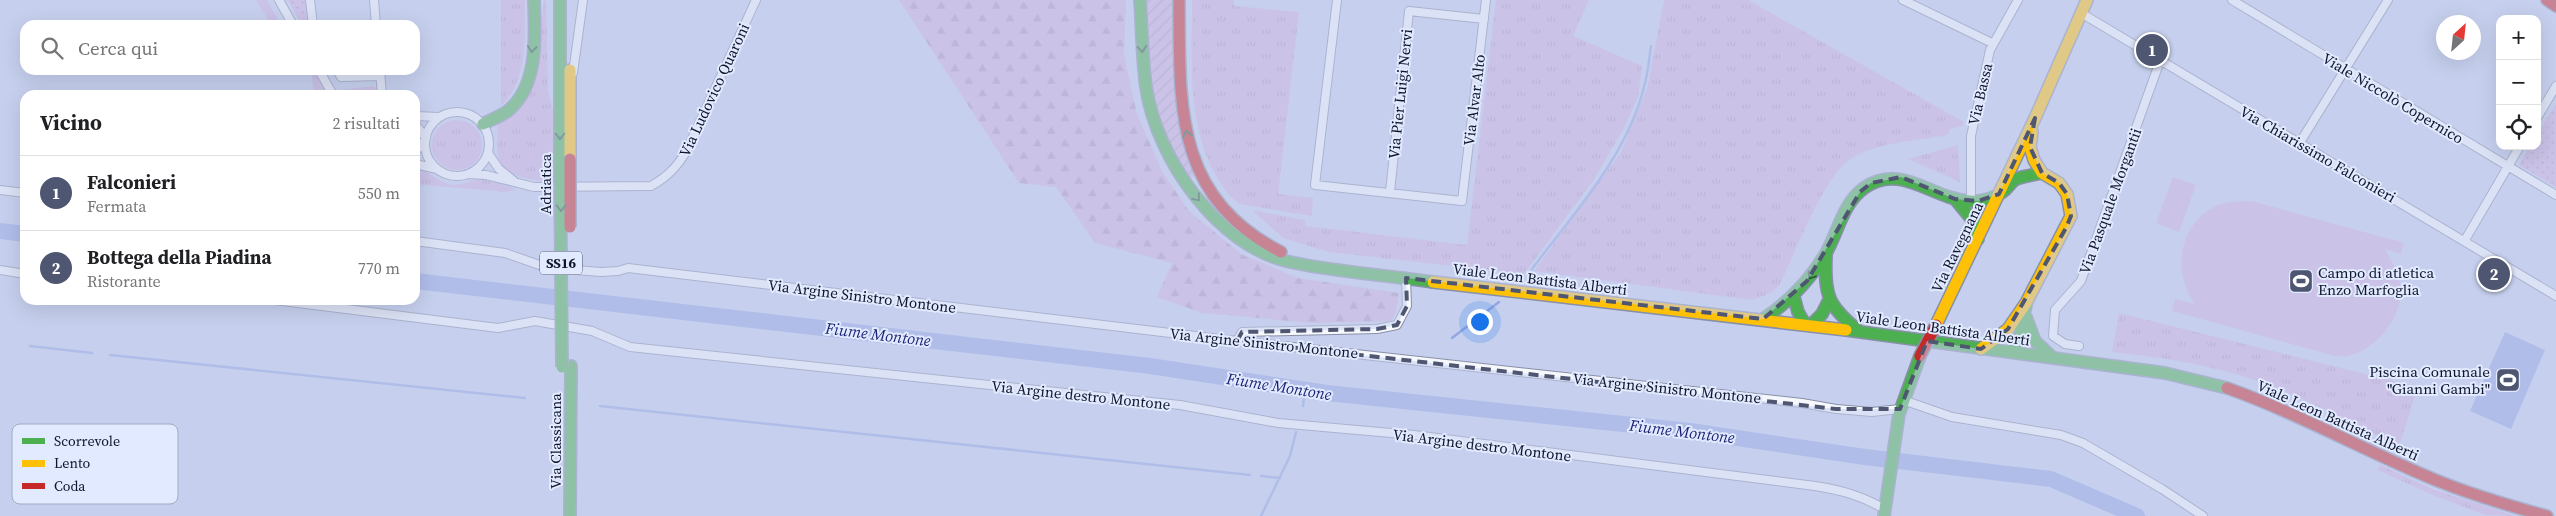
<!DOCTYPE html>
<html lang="it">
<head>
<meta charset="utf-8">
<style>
	:root { --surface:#fff; --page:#f2f2f2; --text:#202124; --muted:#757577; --line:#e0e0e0; --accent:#4e5671 }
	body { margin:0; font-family:"Source Serif 4",serif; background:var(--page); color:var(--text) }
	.controls { position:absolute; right:15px; top:15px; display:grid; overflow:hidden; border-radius:10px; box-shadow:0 5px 20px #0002 }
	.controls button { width:45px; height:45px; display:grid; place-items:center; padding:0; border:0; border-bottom:1px solid var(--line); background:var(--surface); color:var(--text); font:25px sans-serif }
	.compass { position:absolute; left:2436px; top:15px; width:45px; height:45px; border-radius:50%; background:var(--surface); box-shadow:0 5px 20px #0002; rotate:27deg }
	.you { position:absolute; left:1479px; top:321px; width:18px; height:18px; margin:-12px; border:4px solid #fff; border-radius:50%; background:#1a73e8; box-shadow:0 0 0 8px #1a73e833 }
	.badge { display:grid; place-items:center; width:32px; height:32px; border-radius:50%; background:var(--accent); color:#fff; font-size:16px; font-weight:700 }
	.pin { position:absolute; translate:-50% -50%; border:2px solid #fff; box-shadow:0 1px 5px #0006 }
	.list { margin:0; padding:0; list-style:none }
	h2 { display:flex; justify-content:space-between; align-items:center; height:65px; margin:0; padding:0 20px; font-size:21px }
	h2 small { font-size:16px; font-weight:400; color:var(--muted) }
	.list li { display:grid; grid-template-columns:32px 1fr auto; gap:15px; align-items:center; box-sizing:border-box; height:75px; padding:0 20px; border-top:1px solid var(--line) }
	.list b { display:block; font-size:19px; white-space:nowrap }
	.list p { margin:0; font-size:16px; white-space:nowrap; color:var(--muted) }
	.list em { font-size:16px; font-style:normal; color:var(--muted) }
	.icon { flex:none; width:28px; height:28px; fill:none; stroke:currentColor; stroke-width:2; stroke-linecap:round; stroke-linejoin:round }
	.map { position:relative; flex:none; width:2556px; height:516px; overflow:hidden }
	.search { position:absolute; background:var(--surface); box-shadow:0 5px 20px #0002; left:20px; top:20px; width:400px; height:55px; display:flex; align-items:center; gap:12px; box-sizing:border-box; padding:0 18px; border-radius:15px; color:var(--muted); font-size:19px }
	.panel { position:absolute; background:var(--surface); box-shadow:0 5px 20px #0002; left:20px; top:90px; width:400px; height:215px; border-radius:15px }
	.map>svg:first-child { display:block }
	.grass { fill:url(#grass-tufts) }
	.forest { fill:url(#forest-firs) }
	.park { fill:url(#park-dots) }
	.garden { fill:url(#garden-furrows) }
	.pitch { fill:#cfb2dd }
	.water { fill:#94a7e3 }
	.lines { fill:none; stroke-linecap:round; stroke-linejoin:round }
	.stream { stroke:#94a7e3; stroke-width:2.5 }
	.river { stroke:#94a7e3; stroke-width:16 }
	.street-casing { stroke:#8890a8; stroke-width:10 }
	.fast-casing { stroke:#8890a8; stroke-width:14 }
	.slow-casing { stroke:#8890a8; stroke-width:14 }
	.jam-casing { stroke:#8890a8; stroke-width:14 }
	.street { stroke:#f6f8fc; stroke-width:8 }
	.fast { stroke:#4caf50; stroke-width:11 }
	.slow { stroke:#ffc107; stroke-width:11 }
	.jam { stroke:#c62828; stroke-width:11 }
	.fast-bridge-casing { stroke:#8890a8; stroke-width:14; stroke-linecap:butt }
	.jam-bridge-casing { stroke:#8890a8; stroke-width:14; stroke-linecap:butt }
	.fast-bridge { stroke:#4caf50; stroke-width:11 }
	.jam-bridge { stroke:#c62828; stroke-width:11 }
	.oneway { stroke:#2a5a3d }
	.marked { fill:none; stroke:#4e5671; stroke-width:4; stroke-dasharray:10 6; stroke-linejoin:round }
	.labels { text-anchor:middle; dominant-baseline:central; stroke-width:4; stroke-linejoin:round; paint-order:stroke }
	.shield { fill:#e2eaff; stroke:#4e556c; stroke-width:1 }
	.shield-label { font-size:14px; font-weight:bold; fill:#0e152d }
	.street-label { font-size:15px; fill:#0e152d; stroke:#e2eaff }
	.poi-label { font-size:15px; fill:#0e152d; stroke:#e2eaff; text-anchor:start }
	.water-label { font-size:16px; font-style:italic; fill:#171f73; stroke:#e2eaff }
	.key { fill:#e2eaff; stroke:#a2aac0; stroke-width:1 }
	.key-label { font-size:14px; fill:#0e152d }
</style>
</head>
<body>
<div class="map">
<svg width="2556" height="516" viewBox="0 0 2556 516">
	<defs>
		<pattern id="grass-tufts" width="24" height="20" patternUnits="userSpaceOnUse" patternTransform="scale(1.25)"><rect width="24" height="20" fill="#cfb2dd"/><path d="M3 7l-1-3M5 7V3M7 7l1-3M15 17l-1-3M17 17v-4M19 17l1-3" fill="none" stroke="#b198be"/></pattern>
		<pattern id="forest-firs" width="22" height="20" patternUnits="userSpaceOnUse" patternTransform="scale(1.25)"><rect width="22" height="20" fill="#cfb2dd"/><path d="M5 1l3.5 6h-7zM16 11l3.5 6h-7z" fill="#b198be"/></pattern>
		<pattern id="park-dots" width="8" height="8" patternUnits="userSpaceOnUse" patternTransform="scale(1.25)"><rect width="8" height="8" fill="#cfb2dd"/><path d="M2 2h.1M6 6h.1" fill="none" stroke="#b198be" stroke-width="1.8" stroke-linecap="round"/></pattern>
		<pattern id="garden-furrows" width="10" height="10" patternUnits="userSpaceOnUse" patternTransform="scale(1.25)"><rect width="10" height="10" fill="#cfb2dd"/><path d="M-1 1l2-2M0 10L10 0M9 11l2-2" fill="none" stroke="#b198be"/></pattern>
	</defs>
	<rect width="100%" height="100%" fill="#c6d0ee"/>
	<path class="grass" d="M 256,0 L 267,0 L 281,25 L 271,25 Z
		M 501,0 L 525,0 C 524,37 529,79 501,106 Z
		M 544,0 L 546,0 L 548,91 L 553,110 L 553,181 C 536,181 499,178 498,155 C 497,144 498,134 497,124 L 536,74 Z
		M 1192,0 L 1234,0 L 1234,6 L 1299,12 L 1278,194 L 1313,198 L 1312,216 L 1240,204 C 1230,198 1225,190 1218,179 C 1186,127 1192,59 1192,0 Z
		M 1496,0 L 1589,0 L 1573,36 L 1642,66 L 1638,97 L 1625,126 L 1595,178 L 1524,274 L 1329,252 L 1283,238 L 1252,210 L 1305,220 L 1306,226 L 1467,245 Z
		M 1664,0 L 1748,0 L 1964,122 L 1963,126 L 1950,129 L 1948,135 C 1917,141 1876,142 1849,160 C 1823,178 1794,256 1779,286 C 1770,294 1762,297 1751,300 L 1534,271 L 1621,152 L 1647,89 Z
		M 311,70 L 314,70 L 328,95 L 314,95 Z
		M 374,86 L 379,95 L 343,95 L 340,90 Z
		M432 145a25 25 0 1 1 50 0a25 25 0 1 1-50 0Z
		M 1958,145 L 1960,182 L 1908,159 Z
		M 415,168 C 430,170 438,183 453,185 C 461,185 469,181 476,180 C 491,178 504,185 517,190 L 505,192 L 415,184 Z
		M 2119,313 L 2418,387 L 2399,446 C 2359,427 2320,406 2279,389 C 2226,367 2168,358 2112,352 Z
		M 2380,465 L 2435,490 L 2516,516 L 2485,515 L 2428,493 L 2378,470 Z"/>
	<path class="forest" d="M 899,0 L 1126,0 L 1124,55 L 1137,114 L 1163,173 L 1189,211 L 1241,254 L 1298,278 L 1399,293 L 1396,311 L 1391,321 L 1312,323 L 1202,313 L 1157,297 L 1172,263 L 1095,243 L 1056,187 L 1019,183 Z"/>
	<path class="park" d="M 288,0 L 306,0 L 308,25 L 302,25 Z
		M 2556,104 L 2556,187 L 2519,165 L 2530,146 L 2537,146 L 2537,135 Z"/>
	<path class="garden" d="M 1144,0 L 1173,0 C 1174,59 1170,121 1194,176 L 1188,179 C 1175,157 1164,136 1156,112 C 1145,77 1146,36 1144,0 Z"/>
	<path class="pitch" d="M 2173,177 L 2196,185 L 2179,232 L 2156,223 Z
		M 2252,201 L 2404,243 L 2401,254 L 2385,249 C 2392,262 2399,273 2401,288 C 2403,315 2377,349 2351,355 C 2346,357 2340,356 2335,356 L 2172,311 L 2175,299 L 2195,304 C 2170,271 2180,219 2221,204 C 2231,201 2242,201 2252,201 Z"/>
	<path class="water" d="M 2505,332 L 2545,350 L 2511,429 L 2470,411 Z"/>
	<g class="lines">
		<path class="stream" d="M 1532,269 C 1574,213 1627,156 1644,87 C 1648,74 1649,59 1651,46
			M 1452,338 L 1499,302
			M 30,346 L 92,353
			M 110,355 L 525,398
			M 600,406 L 1250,475
			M 1303,406 L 1305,390
			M 1261,476 L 1280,478
			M 1261,516 L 1290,456 L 1296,432"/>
		<path class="river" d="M 0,231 L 25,234
			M 415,281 L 1150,366 L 1327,393 L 1690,431 L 1865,457 L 2051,479 L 2137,516"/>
		<defs>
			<path id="street" d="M 279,0 L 293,25
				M 310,0 L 313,25
				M 374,0 L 376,25
				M 1337,0 L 1315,185 L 1462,201 L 1486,0
				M 1903,0 L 1992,43
				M 2232,0 L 2556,195
				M 2081,13 L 2556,296
				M 319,70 L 333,95
				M 337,70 L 341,77 L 380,76
				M 380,70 L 382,95
				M 573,73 L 583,0
				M425 144a32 32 0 1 1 64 0a32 32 0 1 1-64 0Z
				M 415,116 L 439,117
				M 2537,118 L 2556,86
				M 415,124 L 426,138
				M 2299,144 L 2388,0
				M 415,152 L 425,140
				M 488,153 L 499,169 L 514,181
				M 415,164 L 437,169
				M 468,174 L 486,175 L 534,187 L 651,186 C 667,177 676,168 686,152 L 756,0
				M 0,190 L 25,193
				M 1390,192 L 1409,11 L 1484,19
				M 1971,196 L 1971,136 L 1990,50 L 2018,0
				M 2465,240 L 2520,146
				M 415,241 L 505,253 L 548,268 L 601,272 L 618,271 L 628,268 L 1237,341 L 1802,403 L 1836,409 L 1872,412 L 1900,409
				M 0,270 L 25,274
				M 274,300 L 498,328 L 535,321 L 592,331 L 630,347 L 1180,405 L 1278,423 L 1414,435 L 1815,486 C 1841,490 1863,496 1886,510
				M 1237,341 L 1242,332 L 1377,329 L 1397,325 L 1407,306 L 1406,278
				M 2079,346 L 2065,344 L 2053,336 L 2055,310 L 2081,281 L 2160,61
				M 1903,400 L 1952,417 L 2061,435 L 2083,443 L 2162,489 L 2203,516"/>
			<path id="fast" d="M 560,0 L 560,159
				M 1140,0 C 1142,29 1142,58 1146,87 C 1156,157 1217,246 1290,262 C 1336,272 1386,275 1433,282
				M 483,124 C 492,119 503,116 510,109 C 539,83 535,34 534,0
				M 1955,199 L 1974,222 L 1978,239
				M 1826,255 C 1824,296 1828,306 1860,332
				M 1794,297 L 1798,312 L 1805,324
				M 2026,317 L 2035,341 L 2052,357
				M 1763,319 C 1789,302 1810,280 1826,253 C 1838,232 1843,203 1864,188 C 1901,162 1932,199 1969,201 C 1981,202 1996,198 2005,190 C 2009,186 2011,182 2016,179 C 2024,176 2033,175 2042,173
				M 1811,325 L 1822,314 L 1828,302
				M 1846,330 L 2165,373 L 2227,388
				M 2010,352 L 2019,341 L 2026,305
				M 570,516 L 571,366
				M 1884,516 L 1899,414 L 1920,356"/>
			<path id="slow" d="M 570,70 L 570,159
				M 1433,282 L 1846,330
				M 1936,325 L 2035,118 L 2087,0
				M 1981,349 L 2008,329 L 2026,303 L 2071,216 L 2067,194 L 2059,183 L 2042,173 L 2034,160 L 2030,147 L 2032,132"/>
			<path id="jam" d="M 1179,0 C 1180,105 1173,196 1281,252
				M 2547,0 L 2556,6
				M 2227,388 C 2300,414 2367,452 2438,481 C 2473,495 2510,506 2547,516"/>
		</defs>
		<use href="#street" class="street-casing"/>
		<use href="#fast" class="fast-casing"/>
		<use href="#slow" class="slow-casing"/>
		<use href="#jam" class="jam-casing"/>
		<use href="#street" class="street"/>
		<use href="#fast" class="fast"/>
		<use href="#slow" class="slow"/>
		<use href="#jam" class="jam"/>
		<defs>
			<path id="fast-bridge" d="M 560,159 L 562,367"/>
			<path id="jam-bridge" d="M 570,159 L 570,227
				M 1920,356 L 1936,325"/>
		</defs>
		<use href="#fast-bridge" class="fast-bridge-casing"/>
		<use href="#jam-bridge" class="jam-bridge-casing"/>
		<use href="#fast-bridge" class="fast-bridge"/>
		<use href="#jam-bridge" class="jam-bridge"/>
	</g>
	<defs><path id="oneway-chevron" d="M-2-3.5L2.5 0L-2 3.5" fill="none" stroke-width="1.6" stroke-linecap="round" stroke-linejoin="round" transform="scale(1.25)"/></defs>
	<g class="oneway">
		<use href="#oneway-chevron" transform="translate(532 49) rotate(96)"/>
		<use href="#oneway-chevron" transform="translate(1142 49) rotate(85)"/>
		<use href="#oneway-chevron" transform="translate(1187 134) rotate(-101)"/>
		<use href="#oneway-chevron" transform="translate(560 136) rotate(90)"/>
		<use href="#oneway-chevron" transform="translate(1197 198) rotate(50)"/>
		<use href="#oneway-chevron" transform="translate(561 208) rotate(90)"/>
		<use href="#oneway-chevron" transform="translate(1811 276) rotate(124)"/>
	</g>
	<path d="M0 0H2556V516H0ZM 2035,118 L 2030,147 L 2042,173 L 2059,183 L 2067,194 L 2071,216 L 2066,228 L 2008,329 L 1981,349 L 1927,341 L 1900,409 L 1836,409 L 1237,341 L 1242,332 L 1377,329 L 1397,325 L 1407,306 L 1406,278 L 1763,319 L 1807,281 L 1860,192 L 1871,183 L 1901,177 L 1955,199 L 1978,201 L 1999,194 Z" fill="#c6d0ee" fill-opacity=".55" fill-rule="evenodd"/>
	<path class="marked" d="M 2035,118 L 2030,147 L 2042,173 L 2059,183 L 2067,194 L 2071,216 L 2066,228 L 2008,329 L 1981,349 L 1927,341 L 1900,409 L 1836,409 L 1237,341 L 1242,332 L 1377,329 L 1397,325 L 1407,306 L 1406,278 L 1763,319 L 1807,281 L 1860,192 L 1871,183 L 1901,177 L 1955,199 L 1978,201 L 1999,194 Z"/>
	<defs>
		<symbol id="stadium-square" viewBox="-11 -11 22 22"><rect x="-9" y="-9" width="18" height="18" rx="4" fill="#4e5671" stroke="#e2eaff"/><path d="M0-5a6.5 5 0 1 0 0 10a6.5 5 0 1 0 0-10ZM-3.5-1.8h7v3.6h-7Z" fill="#fff"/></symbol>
	</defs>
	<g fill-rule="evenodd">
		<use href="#stadium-square" x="2287" y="267" width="28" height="28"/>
		<use href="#stadium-square" x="2494" y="366" width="28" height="28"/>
	</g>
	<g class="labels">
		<rect class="shield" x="540" y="251.5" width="42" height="23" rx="4"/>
		<g class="shield-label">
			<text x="561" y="263">SS16</text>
		</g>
		<g class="street-label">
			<text transform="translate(714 90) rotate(-65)">Via Ludovico Quaroni</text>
			<text transform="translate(1400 94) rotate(-84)">Via Pier Luigi Nervi</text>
			<text transform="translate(1980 94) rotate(-77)">Via Bassa</text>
			<text transform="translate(2393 98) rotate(31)">Viale Niccolò Copernico</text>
			<text transform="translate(1474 100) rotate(-83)">Via Alvar Alto</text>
			<text transform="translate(2318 154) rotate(30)">Via Chiarissimo Falconieri</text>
			<text transform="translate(545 184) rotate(-90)">Adriatica</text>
			<text transform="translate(2110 201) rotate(-70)">Via Pasquale Morgantii</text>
			<text transform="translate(1957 247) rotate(-64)">Via Ravegnana</text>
			<text transform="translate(1540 279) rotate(7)">Viale Leon Battista Alberti</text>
			<text transform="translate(862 296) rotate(7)">Via Argine Sinistro Montone</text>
			<text transform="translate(1943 328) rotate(8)">Viale Leon Battista Alberti</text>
			<text transform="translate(1264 343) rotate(6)">Via Argine Sinistro Montone</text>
			<text transform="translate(1667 388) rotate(6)">Via Argine Sinistro Montone</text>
			<text transform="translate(1081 395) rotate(6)">Via Argine destro Montone</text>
			<text transform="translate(2338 420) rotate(24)">Viale Leon Battista Alberti</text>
			<text transform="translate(555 441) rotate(-90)">Via Classicana</text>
			<text transform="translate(1482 445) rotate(7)">Via Argine destro Montone</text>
		</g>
		<g class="poi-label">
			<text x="2318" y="272">Campo di atletica<tspan x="2318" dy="17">Enzo Marfoglia</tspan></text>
			<text x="2490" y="371" text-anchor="end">Piscina Comunale<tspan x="2490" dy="17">"Gianni Gambi"</tspan></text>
		</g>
		<g class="water-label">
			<text transform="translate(878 334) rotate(7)">Fiume Montone</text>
			<text transform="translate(1279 386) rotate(9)">Fiume Montone</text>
			<text transform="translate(1682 431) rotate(7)">Fiume Montone</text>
		</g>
	</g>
	<rect x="12" y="424" width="166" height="80" rx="8" class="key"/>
	<rect x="22" y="438" width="23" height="6" fill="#4caf50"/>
	<rect x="22" y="460" width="23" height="7" fill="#ffc107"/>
	<rect x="22" y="483" width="23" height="6" fill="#c62828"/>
	<g class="key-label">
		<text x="54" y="446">Scorrevole</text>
		<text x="54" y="468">Lento</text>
		<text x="54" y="491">Coda</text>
	</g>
</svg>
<div class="controls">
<button>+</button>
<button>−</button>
<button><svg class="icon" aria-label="locate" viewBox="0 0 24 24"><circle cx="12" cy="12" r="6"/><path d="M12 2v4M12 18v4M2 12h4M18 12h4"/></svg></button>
</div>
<svg class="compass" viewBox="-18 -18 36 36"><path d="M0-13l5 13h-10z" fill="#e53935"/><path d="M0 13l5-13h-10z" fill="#757577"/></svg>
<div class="you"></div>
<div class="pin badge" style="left:2152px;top:50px">1</div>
<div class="pin badge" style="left:2494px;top:274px">2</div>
<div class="search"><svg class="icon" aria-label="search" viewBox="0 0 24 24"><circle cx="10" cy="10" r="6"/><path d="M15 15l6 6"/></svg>Cerca qui</div>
<section class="panel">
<h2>Vicino<small>2 risultati</small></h2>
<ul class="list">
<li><span class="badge">1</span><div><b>Falconieri</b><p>Fermata</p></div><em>550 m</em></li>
<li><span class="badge">2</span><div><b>Bottega della Piadina</b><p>Ristorante</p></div><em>770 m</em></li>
</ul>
</section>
</div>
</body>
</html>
